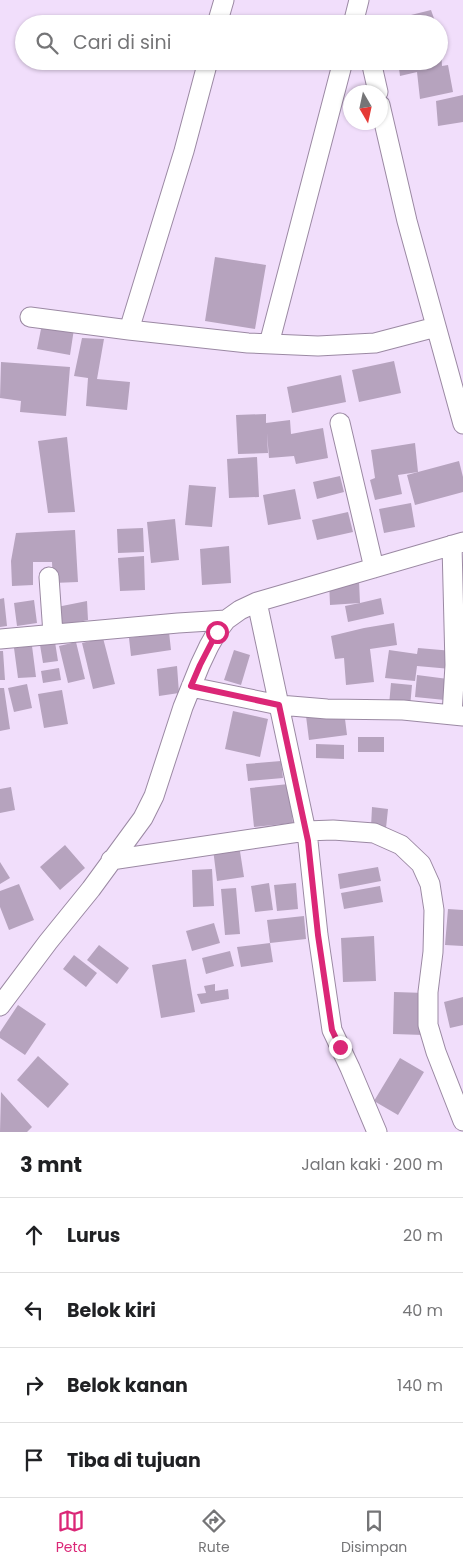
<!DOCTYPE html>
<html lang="id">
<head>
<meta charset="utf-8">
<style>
	:root { --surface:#fff; --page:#f6f6f6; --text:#202124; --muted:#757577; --line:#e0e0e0; --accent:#db2777 }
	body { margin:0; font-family:Poppins,sans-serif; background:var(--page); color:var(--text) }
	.compass { position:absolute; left:343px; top:85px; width:45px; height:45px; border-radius:50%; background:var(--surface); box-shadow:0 1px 4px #0004; rotate:171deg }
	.stop { position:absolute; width:15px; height:15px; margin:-11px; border:4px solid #db2777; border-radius:50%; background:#fff }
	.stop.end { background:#db2777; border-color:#fff; box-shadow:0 1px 5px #0008 }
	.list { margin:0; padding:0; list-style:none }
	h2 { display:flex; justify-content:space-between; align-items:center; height:65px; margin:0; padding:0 20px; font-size:21px }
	h2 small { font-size:16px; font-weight:400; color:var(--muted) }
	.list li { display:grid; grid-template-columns:32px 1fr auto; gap:15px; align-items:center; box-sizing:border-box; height:75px; padding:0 20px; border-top:1px solid var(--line) }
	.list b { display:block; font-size:19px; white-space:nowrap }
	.list em { font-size:16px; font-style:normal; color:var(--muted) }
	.icon { flex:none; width:28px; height:28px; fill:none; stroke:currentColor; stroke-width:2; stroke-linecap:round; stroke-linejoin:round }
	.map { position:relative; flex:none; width:463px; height:1132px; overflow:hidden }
	.search { position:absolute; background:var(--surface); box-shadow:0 1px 4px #0004; left:15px; right:15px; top:15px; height:55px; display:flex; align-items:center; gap:12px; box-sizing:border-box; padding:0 18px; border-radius:28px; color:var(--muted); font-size:19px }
	.sheet { height:365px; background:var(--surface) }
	nav { display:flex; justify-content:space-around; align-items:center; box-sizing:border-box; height:70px; border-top:1px solid var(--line); background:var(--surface); font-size:14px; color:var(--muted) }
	nav a { display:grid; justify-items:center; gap:2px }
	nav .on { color:var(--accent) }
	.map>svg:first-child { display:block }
	.building { fill:#b6a3be }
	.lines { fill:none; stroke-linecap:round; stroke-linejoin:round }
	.minor-casing { stroke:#9b89a3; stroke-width:21 }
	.minor { stroke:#fff; stroke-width:19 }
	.route { stroke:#db2777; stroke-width:6 }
</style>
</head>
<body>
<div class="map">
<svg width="463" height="1132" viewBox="0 0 463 1132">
	<rect width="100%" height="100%" fill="#f1defb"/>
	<path class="building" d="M 431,10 L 436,24 L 384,24 L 383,22 Z
		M 439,50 L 441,50 L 442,66 L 448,65 L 453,92 L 420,99 L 417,72 L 400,76 L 398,61 L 439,61 Z
		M 463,95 L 463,122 L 438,126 L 436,101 Z
		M 215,257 L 266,265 L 255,329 L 205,321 Z
		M 42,324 L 74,329 L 70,355 L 37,349 Z
		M 82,338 L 104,339 L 97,379 L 130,382 L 127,410 L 86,406 L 88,378 L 74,376 Z
		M 394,361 L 401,393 L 359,402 L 352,370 Z
		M 1,362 L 70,367 L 66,416 L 20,412 L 21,401 L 0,398 Z
		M 341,375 L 346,402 L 292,413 L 287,387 Z
		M 266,414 L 266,423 L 290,420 L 291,434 L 323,428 L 328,458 L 296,464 L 294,456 L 269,458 L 267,433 L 268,453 L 238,454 L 236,415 Z
		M 67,437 L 75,512 L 48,513 L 38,441 Z
		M 415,443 L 418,472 L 459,461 L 463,477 L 463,492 L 415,505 L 407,475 L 418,472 L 398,475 L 402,494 L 375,500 L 370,480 L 375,478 L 371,450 Z
		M 257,457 L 259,497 L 229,498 L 227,459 Z
		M 340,476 L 344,492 L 317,499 L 313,482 Z
		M 189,485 L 216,487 L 212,527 L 185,525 Z
		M 295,489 L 301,519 L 268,525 L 263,495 Z
		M 411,503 L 415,527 L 384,533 L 379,509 Z
		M 348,512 L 353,532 L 317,540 L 312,520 Z
		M 175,519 L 179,560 L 151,563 L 147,522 Z
		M 143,528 L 144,552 L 118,553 L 117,529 Z
		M 75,530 L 78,582 L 53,583 L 52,562 L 33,562 L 33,585 L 12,586 L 11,561 L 16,533 Z
		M 229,546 L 231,583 L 202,585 L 200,549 Z
		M 144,556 L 145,590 L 120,591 L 118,558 Z
		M 329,581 L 359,581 L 360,603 L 381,598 L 384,614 L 348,622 L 345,606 L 360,603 L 330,605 Z
		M 4,598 L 7,626 L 0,627 L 0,599 Z
		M 34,600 L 37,623 L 17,626 L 14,603 Z
		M 87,601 L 88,620 L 58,626 L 57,607 Z
		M 394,623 L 397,645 L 370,649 L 374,682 L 346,685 L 344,658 L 335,659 L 331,636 L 364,628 Z
		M 169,632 L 171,650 L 131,656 L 129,638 Z
		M 103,638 L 115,684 L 93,689 L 82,643 Z
		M 55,642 L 58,661 L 43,663 L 40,645 Z
		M 76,642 L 85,679 L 68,683 L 59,646 Z
		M 32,646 L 36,677 L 18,678 L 14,648 Z
		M 418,648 L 453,651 L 451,669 L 417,666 L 415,681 L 385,678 L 389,650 L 417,654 Z
		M 234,650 L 250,655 L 241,685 L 224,680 Z
		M 0,651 L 3,651 L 5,680 L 0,680 Z
		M 177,666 L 179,693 L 159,696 L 157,669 Z
		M 59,668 L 61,680 L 43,683 L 41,671 Z
		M 417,675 L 448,679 L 445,700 L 415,697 Z
		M 391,683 L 412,685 L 410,707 L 389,705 Z
		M 27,684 L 32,708 L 14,712 L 8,688 Z
		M 0,688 L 4,688 L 10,729 L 0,731 Z
		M 62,690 L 68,724 L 44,728 L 38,694 Z
		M 233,711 L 268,719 L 260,757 L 225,749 Z
		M 344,711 L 347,735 L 309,740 L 306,716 Z
		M 358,737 L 384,737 L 384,752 L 358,752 Z
		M 316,744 L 344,745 L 344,759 L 316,758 Z
		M 281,761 L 283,778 L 248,781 L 246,764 Z
		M 289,784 L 293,823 L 254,827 L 250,788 Z
		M 11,787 L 15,810 L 0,813 L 0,789 Z
		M 372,807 L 388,809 L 386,828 L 371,827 Z
		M 65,845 L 85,868 L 60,890 L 40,867 Z
		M 239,845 L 244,877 L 217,881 L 213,849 Z
		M 0,862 L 10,878 L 0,884 Z
		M 378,867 L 381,881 L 340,889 L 338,874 Z
		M 212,869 L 214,906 L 193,907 L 192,870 Z
		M 269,883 L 273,910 L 255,912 L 251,886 Z
		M 296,883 L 298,909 L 277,911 L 274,885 Z
		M 19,884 L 34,920 L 9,930 L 0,907 L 0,891 Z
		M 380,886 L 383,902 L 344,909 L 341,893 Z
		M 236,888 L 240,934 L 225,935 L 221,889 Z
		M 448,909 L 463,910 L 463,946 L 445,945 Z
		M 304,916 L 306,939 L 270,943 L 267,920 Z
		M 214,923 L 220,943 L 192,951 L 186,931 Z
		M 374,936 L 376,981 L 343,982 L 341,938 Z
		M 270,943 L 273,962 L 241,967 L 237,947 Z
		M 99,945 L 129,968 L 117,984 L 87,960 Z
		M 230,951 L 234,966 L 206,974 L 202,958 Z
		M 74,955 L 97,973 L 86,987 L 63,969 Z
		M 186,959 L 195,1012 L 161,1018 L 152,965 Z
		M 215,984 L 215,991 L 228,989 L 229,999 L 201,1004 L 197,994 L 206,993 L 204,986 Z
		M 394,992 L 426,993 L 424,1035 L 393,1034 Z
		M 463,997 L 463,1025 L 450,1028 L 444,1002 Z
		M 18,1005 L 46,1024 L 25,1055 L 0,1038 L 0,1032 Z
		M 38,1056 L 69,1084 L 48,1108 L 17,1080 Z
		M 400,1058 L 424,1072 L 398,1115 L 374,1101 Z
		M 1,1092 L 32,1127 L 27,1132 L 0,1132 Z"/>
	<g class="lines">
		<defs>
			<path id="minor" d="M 217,24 L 224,0
				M 353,24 L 359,0
				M 371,61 L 378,92
				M 380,105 L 407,221 L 463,424
				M 30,317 L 129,330 L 248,343 L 318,346 L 375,343 L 436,327
				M 129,330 L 184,151 L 208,61
				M 269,344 L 343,61
				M 340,423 L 374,568
				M 49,577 L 53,634
				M 257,602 L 308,841 L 318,935 L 332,1030 L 350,1068 L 377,1132
				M 0,639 L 178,623 L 226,620
				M 191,687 L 279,705 L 327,709 L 403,710 L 463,716
				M 452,715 L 455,665 L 452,545
				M 111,860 L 306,831 L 333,830 L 374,833 L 401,845 L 421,864 L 430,884 L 434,910 L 433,952 L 428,992 L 428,1025 L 436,1052 L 463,1121
				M 0,1006 L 48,942 L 91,889 L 143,818 L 154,796 L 183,707 L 200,665 L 209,646 L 217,632 L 226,620 L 240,610 L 257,602 L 463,542"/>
		</defs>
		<use href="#minor" class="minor-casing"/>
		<use href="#minor" class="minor"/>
	</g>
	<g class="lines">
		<path class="route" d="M 217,632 L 200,665 L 191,686 L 279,705 L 308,841 L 318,935 L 332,1030 L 340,1047"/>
	</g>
</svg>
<svg class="compass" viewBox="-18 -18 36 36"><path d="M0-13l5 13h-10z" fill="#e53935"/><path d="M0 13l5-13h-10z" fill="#757577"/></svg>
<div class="stop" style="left:217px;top:632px"></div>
<div class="stop end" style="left:340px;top:1047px"></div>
<div class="search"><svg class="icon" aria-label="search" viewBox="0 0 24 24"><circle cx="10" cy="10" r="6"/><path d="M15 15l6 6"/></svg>Cari di sini</div>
</div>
<section class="sheet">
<h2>3 mnt<small>Jalan kaki · 200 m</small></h2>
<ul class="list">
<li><svg class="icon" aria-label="ahead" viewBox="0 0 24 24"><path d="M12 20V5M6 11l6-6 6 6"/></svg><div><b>Lurus</b></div><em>20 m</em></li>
<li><svg class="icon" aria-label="left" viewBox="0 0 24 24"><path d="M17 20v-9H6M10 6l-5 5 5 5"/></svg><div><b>Belok kiri</b></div><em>40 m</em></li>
<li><svg class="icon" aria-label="right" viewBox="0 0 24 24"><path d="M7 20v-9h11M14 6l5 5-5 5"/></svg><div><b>Belok kanan</b></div><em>140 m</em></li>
<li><svg class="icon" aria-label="arrive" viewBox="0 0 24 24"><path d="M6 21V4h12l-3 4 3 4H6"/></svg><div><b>Tiba di tujuan</b></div></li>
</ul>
</section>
<nav>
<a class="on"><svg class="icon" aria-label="map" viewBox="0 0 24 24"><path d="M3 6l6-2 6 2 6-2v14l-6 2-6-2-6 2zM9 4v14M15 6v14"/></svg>Peta</a>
<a><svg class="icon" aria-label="directions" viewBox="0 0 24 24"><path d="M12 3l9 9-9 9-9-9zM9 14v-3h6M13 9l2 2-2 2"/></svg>Rute</a>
<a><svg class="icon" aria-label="saved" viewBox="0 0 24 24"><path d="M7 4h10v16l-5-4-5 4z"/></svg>Disimpan</a>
</nav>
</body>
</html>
